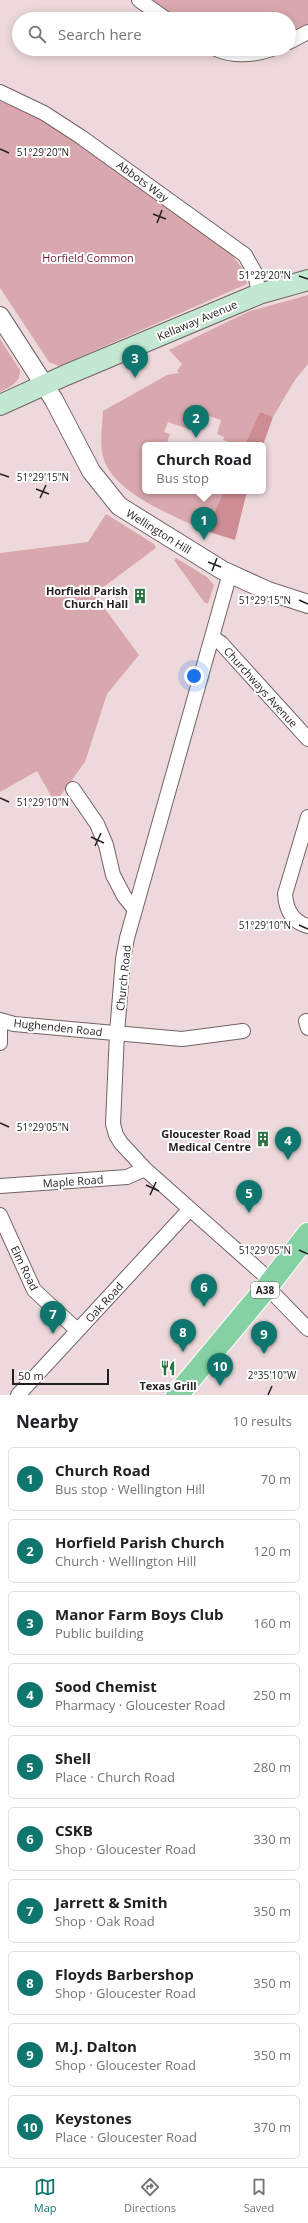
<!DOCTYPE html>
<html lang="en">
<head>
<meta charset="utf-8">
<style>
	:root { --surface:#fff; --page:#f6f6f6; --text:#202124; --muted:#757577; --line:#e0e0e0; --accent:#0f766e }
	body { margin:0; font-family:"Open Sans",sans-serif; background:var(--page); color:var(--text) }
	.scale { position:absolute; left:12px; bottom:10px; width:97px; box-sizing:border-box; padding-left:4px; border:2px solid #241d1e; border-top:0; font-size:11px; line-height:14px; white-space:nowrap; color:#241d1e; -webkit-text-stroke:3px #fff; paint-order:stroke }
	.you { position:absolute; left:194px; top:676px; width:14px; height:14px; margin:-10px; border:3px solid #fff; border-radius:50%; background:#1a73e8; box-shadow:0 0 0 6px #1a73e833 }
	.badge { display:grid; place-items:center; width:26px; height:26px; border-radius:50%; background:var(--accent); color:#fff; font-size:13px; font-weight:700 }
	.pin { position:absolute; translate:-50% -33px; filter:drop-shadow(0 1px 2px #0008) }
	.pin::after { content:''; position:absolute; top:21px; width:14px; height:12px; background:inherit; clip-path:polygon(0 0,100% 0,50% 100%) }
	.popup { position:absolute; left:142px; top:442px; width:124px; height:52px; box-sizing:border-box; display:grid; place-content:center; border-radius:6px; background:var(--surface); filter:drop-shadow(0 1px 3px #0005); font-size:13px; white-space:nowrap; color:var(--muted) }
	.popup b { font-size:15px; color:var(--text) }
	.popup::after { content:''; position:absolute; left:50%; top:100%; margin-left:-8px; border:8px solid transparent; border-top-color:var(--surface) }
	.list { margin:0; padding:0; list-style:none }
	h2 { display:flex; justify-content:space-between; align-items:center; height:52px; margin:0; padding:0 16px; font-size:17px }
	h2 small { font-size:13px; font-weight:400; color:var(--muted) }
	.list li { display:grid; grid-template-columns:26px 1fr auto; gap:12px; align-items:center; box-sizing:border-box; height:64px; margin:0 8px 8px; padding:0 8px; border:1px solid var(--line); border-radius:6px }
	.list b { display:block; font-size:15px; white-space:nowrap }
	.list p { margin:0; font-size:13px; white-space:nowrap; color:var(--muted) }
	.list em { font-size:13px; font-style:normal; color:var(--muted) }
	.icon { flex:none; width:22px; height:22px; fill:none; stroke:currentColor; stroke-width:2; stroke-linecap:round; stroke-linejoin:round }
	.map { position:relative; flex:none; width:308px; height:1395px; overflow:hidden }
	.search { position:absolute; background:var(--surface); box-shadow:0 2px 10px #0003; left:12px; right:12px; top:12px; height:44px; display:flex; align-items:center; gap:10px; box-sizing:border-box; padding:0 14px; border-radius:22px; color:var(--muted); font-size:15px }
	.sheet { height:772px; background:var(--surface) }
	nav { display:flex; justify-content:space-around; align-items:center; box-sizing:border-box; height:56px; border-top:1px solid var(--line); background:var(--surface); font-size:11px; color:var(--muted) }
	nav a { display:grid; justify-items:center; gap:2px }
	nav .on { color:var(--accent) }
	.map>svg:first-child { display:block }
	.green { fill:#d9a8ae }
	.forest { fill:#ce8c94 }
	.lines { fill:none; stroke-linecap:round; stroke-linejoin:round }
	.minor-casing { stroke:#736264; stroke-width:16 }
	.tertiary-casing { stroke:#736264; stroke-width:20 }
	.secondary-casing { stroke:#736264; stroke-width:22 }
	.primary-casing { stroke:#fff; stroke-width:24 }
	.minor { stroke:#fff; stroke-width:14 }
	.tertiary { stroke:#fff; stroke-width:18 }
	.secondary { stroke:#c2e8d1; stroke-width:20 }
	.primary { stroke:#85d1a3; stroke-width:22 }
	.ticks { fill:none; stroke:#241d1e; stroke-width:1.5 }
	.labels { text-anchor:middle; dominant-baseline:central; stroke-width:4; stroke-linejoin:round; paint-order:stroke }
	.shield { fill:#fff; stroke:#666162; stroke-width:1 }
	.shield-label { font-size:10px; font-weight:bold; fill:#241d1e }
	.street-label { font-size:11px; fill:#241d1e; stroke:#fff }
	.park-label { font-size:11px; fill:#6d1e30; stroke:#fff }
	.poi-label { font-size:11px; font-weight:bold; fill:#241d1e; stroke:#fff; text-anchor:end }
	.ticks-label { font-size:10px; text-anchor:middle; fill:#241d1e; stroke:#fff; stroke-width:4; stroke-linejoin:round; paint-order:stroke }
</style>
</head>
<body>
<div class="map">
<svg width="308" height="1395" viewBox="0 0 308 1395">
	<rect width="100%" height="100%" fill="#edd9db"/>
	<path class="green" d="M 152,0 L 308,0 L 308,26 L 289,36 L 289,19 L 177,19 L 153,3 Z
		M 0,101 L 42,118 L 230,252 L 244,271 L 247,284 L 59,366 L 49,362 L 0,288 Z
		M 308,295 L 308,364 L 295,380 L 273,417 L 260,413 L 245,445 L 232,445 L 232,443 L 223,440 L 224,437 L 217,434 L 221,420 L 206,415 L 200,433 L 168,422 L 164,432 L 170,434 L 167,443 L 172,445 L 145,445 L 145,491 L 224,491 L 206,531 C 174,516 117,495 104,460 C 99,445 102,427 103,411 L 167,375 L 179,373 L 177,371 L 182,364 L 169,350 L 250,311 Z
		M 0,339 L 20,370 C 21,382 10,387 0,392 Z
		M 106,514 L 154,544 L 156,548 L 94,594 L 139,655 L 107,694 L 85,762 L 55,803 L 37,771 L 0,792 L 0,553 L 88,542 Z
		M 176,558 L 207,577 L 214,585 L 208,604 L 204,602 L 174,560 Z"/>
	<path class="forest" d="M 260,412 L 273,417 L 263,445 L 245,445 Z
		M 224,491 L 247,491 L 235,540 L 206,531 Z"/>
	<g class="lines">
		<defs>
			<path id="minor" d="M 139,0 L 166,19
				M 289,42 L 308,32
				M 216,49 C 234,57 254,55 272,49
				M 0,92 L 44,113 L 81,137 L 245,255 L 255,273 L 259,294
				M 230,573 L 127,938 L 123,959 L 117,1033 L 113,1124 L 116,1135 L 121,1143 L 145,1169 L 271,1281
				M 212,637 L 221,643 L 308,739
				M 73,789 L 97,824 L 106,845 L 113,875 L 124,896 L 135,910
				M 308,817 L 285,894 C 286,909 292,922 308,926
				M 0,1020 L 14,1024 L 182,1039 L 243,1031
				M 306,1021 L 308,1028
				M 0,1029 L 0,1043
				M 0,1186 L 127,1177 L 145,1169
				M 0,1215 L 34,1290 L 77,1330
				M 267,1287 L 308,1329
				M 18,1395 L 190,1209"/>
			<path id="tertiary" d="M 0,316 L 54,400 L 91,471 L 119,506 L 222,570 L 268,591 L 308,604"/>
			<path id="secondary" d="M 0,405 L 66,375 L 259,294 L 308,280"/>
			<path id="primary" d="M 177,1395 L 267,1287 L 308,1234"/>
		</defs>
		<use href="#minor" class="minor-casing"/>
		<use href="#tertiary" class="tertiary-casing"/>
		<use href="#secondary" class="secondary-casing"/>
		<use href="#primary" class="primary-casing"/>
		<use href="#minor" class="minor"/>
		<use href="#tertiary" class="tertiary"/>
		<use href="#secondary" class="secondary"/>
		<use href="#primary" class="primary"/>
	</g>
	<path class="ticks" d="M 0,149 L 9,153M 153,214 L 166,219M 157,223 L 162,210M 299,276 L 308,279M 0,474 L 9,477M 36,489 L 49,494M 40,498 L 46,485M 208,562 L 221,567M 212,571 L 217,558M 299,600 L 308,604M 0,798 L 9,802M 91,837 L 104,843M 95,846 L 101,833M 299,925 L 308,929M 0,1123 L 9,1127M 146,1185 L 159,1191M 150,1195 L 156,1182M 299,1250 L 308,1254M 268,1395 L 272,1386"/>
	<defs>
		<symbol id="building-bare" viewBox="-9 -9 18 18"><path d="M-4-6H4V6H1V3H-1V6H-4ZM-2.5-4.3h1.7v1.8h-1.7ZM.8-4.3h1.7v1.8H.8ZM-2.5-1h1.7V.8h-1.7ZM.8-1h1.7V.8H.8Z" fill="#277443" stroke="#fff" stroke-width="2.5" paint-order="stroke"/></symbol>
		<symbol id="restaurant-bare" viewBox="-9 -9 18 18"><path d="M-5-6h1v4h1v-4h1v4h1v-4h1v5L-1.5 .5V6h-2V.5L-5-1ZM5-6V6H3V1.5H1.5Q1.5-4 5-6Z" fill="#277443" stroke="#fff" stroke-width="2.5" paint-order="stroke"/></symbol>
	</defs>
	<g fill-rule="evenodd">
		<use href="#building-bare" x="129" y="585" width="22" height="22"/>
		<use href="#building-bare" x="252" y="1128" width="22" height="22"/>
		<use href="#restaurant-bare" x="157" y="1357" width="22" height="22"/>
	</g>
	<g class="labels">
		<rect class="shield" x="251" y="1282" width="28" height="16" rx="3"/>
		<g class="shield-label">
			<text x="265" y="1290">A38</text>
		</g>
		<g class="street-label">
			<text transform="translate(143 181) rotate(36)">Abbots Way</text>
			<text transform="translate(197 320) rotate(-23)">Kellaway Avenue</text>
			<text transform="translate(159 531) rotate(32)">Wellington Hill</text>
			<text transform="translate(261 687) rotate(48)">Churchways Avenue</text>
			<text transform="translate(123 978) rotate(-84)">Church Road</text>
			<text transform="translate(58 1027) rotate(6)">Hughenden Road</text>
			<text transform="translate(73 1181) rotate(-4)">Maple Road</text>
			<text transform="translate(25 1268) rotate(64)">Elm Road</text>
			<text transform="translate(104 1302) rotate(-47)">Oak Road</text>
		</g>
		<g class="park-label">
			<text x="88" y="257">Horfield Common</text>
		</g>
		<g class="poi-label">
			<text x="128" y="590">Horfield Parish<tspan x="128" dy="13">Church Hall</tspan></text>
			<text x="251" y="1133">Gloucester Road<tspan x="251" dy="13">Medical Centre</tspan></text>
			<text x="168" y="1385" text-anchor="middle">Texas Grill</text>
		</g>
	</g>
	<g class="ticks-label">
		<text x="43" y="156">51°29'20"N</text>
		<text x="265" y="279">51°29'20"N</text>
		<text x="43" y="481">51°29'15"N</text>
		<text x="265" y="604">51°29'15"N</text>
		<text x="43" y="806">51°29'10"N</text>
		<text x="265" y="929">51°29'10"N</text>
		<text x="43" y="1131">51°29'05"N</text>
		<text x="265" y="1254">51°29'05"N</text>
		<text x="272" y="1379">2°35'10"W</text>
	</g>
</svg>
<div class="scale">50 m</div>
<div class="you"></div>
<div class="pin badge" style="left:204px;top:540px">1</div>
<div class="popup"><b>Church Road</b>Bus stop</div>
<div class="pin badge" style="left:196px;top:438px">2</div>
<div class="pin badge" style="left:135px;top:378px">3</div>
<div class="pin badge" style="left:288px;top:1160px">4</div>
<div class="pin badge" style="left:249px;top:1213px">5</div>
<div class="pin badge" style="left:204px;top:1307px">6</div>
<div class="pin badge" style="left:53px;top:1334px">7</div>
<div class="pin badge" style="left:183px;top:1352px">8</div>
<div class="pin badge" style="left:264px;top:1354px">9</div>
<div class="pin badge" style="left:220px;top:1386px">10</div>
<div class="search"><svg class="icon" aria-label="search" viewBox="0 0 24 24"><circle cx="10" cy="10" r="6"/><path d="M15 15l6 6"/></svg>Search here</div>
</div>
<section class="sheet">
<h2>Nearby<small>10 results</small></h2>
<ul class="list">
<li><span class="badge">1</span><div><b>Church Road</b><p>Bus stop · Wellington Hill</p></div><em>70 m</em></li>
<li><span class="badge">2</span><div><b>Horfield Parish Church</b><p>Church · Wellington Hill</p></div><em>120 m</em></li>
<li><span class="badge">3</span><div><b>Manor Farm Boys Club</b><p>Public building</p></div><em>160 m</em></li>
<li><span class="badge">4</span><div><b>Sood Chemist</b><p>Pharmacy · Gloucester Road</p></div><em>250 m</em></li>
<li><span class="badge">5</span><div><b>Shell</b><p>Place · Church Road</p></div><em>280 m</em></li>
<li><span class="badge">6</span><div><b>CSKB</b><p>Shop · Gloucester Road</p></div><em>330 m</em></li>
<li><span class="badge">7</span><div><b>Jarrett &amp; Smith</b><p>Shop · Oak Road</p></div><em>350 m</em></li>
<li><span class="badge">8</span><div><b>Floyds Barbershop</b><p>Shop · Gloucester Road</p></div><em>350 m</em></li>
<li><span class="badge">9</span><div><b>M.J. Dalton</b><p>Shop · Gloucester Road</p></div><em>350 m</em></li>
<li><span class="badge">10</span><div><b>Keystones</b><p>Place · Gloucester Road</p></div><em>370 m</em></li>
</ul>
</section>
<nav>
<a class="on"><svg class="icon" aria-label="map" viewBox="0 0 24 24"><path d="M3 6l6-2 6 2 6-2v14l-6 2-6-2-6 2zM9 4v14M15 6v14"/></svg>Map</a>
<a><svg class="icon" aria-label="directions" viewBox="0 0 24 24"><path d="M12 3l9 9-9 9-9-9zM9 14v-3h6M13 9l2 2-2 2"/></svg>Directions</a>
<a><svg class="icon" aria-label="saved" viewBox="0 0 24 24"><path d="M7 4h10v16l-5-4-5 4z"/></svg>Saved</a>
</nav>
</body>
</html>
